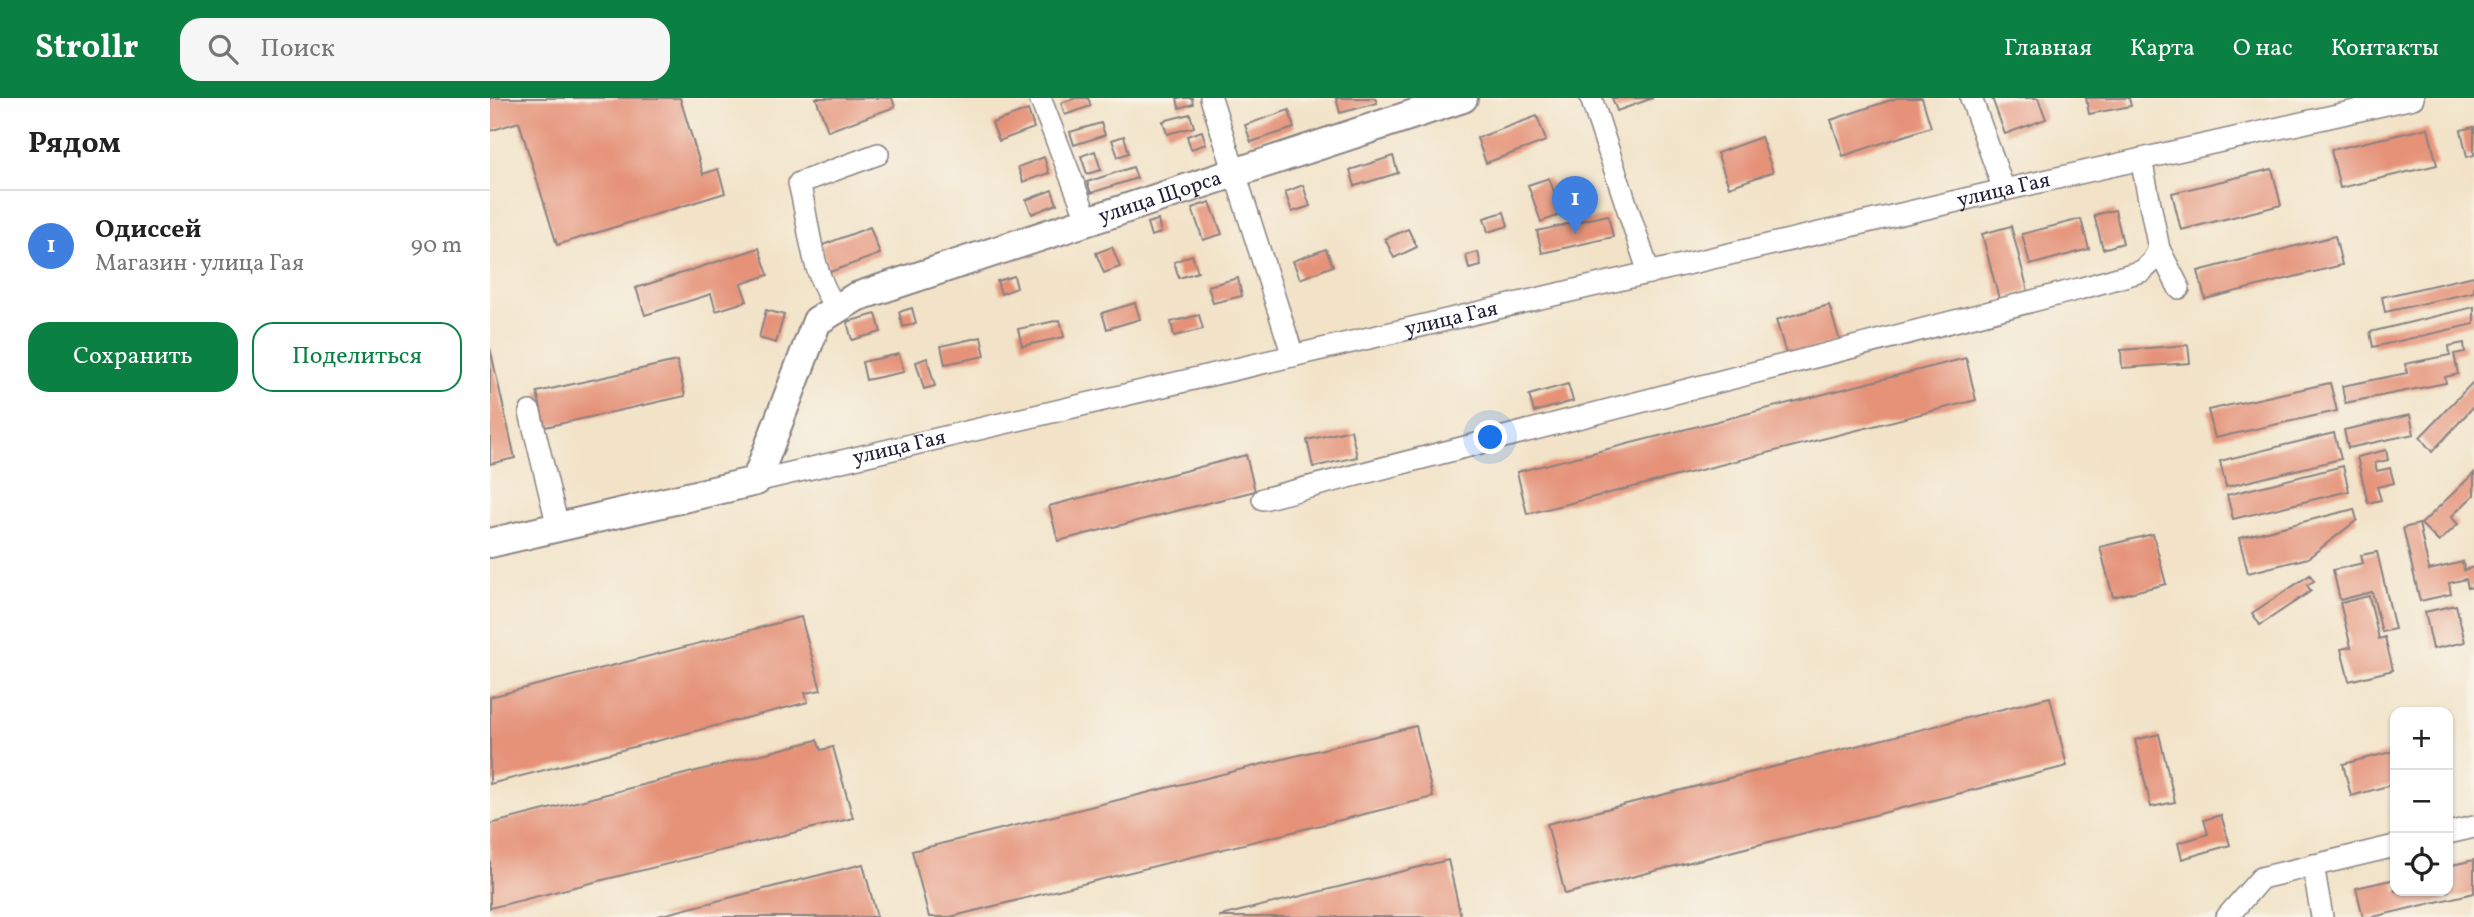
<!DOCTYPE html>
<html lang="ru">
<head>
<meta charset="utf-8">
<style>
	:root { --surface:#fff; --page:#f6f6f6; --text:#222; --muted:#767676; --line:#e0e0e0; --accent:#0b8043 }
	body { margin:0; font-family:Vollkorn,serif; background:var(--page); color:var(--text) }
	.controls { position:absolute; right:21px; bottom:21px; display:grid; overflow:hidden; border-radius:14px; box-shadow:0 2px 5px #0004 }
	.controls button { width:63px; height:63px; display:grid; place-items:center; padding:0; border:0; border-bottom:2px solid var(--line); background:var(--surface); color:var(--text); font:35px sans-serif }
	.you { position:absolute; left:1001px; top:340px; width:24px; height:24px; margin:-18px; border:5px solid #fff; border-radius:50%; background:#1a73e8; box-shadow:0 0 0 10px #1a73e833 }
	.badge { display:grid; place-items:center; width:46px; height:46px; border-radius:50%; background:var(--accent); color:#fff; font-size:23px; font-weight:700 }
	.pin { position:absolute; translate:-50% -58px; filter:drop-shadow(0 2px 4px #0008) }
	.pin::after { content:''; position:absolute; top:37px; width:24px; height:21px; background:inherit; clip-path:polygon(0 0,100% 0,50% 100%) }
	.list { margin:0; padding:0; list-style:none }
	h2 { display:flex; justify-content:space-between; align-items:center; height:91px; margin:0; padding:0 28px; font-size:30px }
	h2 small { font-size:23px; font-weight:400; color:var(--muted) }
	.list li { display:grid; grid-template-columns:46px 1fr auto; gap:21px; align-items:center; box-sizing:border-box; height:112px; padding:0 28px; border-top:2px solid var(--line) }
	.list b { display:block; font-size:26px; white-space:nowrap }
	.list p { margin:0; font-size:23px; white-space:nowrap; color:var(--muted) }
	.list em { font-size:23px; font-style:normal; color:var(--muted) }
	.actions { display:flex; gap:14px; padding:21px 28px }
	.actions a { flex:1; padding:16px 0; border:2px solid var(--accent); border-radius:21px; text-align:center; font-size:24px; color:var(--accent) }
	.actions .main { background:var(--accent); color:#fff }
	.icon { flex:none; width:38px; height:38px; fill:none; stroke:currentColor; stroke-width:2; stroke-linecap:round; stroke-linejoin:round }
	.map { position:relative; flex:none; width:1984px; height:819px; overflow:hidden }
	header { display:flex; align-items:center; gap:42px; box-sizing:border-box; height:98px; padding:0 35px; background:var(--accent); color:#fff }
	header strong { font-size:33px }
	nav { display:flex; gap:38px; margin-inline-start:auto; font-size:24px }
	.search { width:490px; height:63px; background:var(--page); display:flex; align-items:center; gap:18px; box-sizing:border-box; padding:0 24px; border-radius:21px; color:var(--muted); font-size:26px }
	main { display:flex }
	aside { flex:1; background:var(--surface) }
	.map>svg:first-child { display:block }
	.building { fill:#e59278 }
	.lines { fill:none; stroke-linecap:round; stroke-linejoin:round }
	.minor-casing { stroke:#8a8282; stroke-width:24 }
	.major-casing { stroke:#8a8282; stroke-width:32 }
	.minor { stroke:#fff; stroke-width:21 }
	.major { stroke:#fff; stroke-width:28 }
	.labels { text-anchor:middle; dominant-baseline:central; stroke-width:6; stroke-linejoin:round; paint-order:stroke }
	.street-label { font-size:21px; fill:#22223b; stroke:#f7f3e8 }
</style>
</head>
<body>
<header>
<strong>Strollr</strong>
<div class="search"><svg class="icon" aria-label="search" viewBox="0 0 24 24"><circle cx="10" cy="10" r="6"/><path d="M15 15l6 6"/></svg>Поиск</div>
<nav><a>Главная</a><a>Карта</a><a>О нас</a><a>Контакты</a></nav>
</header>
<main>
<aside>
<h2>Рядом<small></small></h2>
<ul class="list">
<li><span class="badge" style="background:#3f7fe0">1</span><div><b>Одиссей</b><p>Магазин · улица Гая</p></div><em>90 m</em></li>
</ul>
<div class="actions"><a class="main">Сохранить</a><a>Поделиться</a></div>
</aside>
<div class="map">
<svg width="1984" height="819" viewBox="0 0 1984 819">
	<rect width="100%" height="100%" fill="#f7f3e8"/>
	<filter id="ink" filterUnits="userSpaceOnUse"><feTurbulence type="fractalNoise" baseFrequency=".0143" numOctaves="2"/><feDisplacementMap in="SourceGraphic" scale="14" xChannelSelector="R" yChannelSelector="G"/><feConvolveMatrix kernelMatrix="1 2 1 2 8 2 1 2 1" color-interpolation-filters="sRGB"/></filter>
	<filter id="wash" filterUnits="userSpaceOnUse"><feTurbulence type="fractalNoise" baseFrequency=".00686" numOctaves="4" result="noise"/><feDisplacementMap in="SourceGraphic" scale="28" xChannelSelector="R" yChannelSelector="G"/><feGaussianBlur stdDeviation="1.57" result="paint"/><feColorMatrix in="noise" values="0 0 0 0 0 0 0 0 0 0 0 0 0 0 0 0 0 1.4 0 .05"/><feComposite in="paint" operator="in"/></filter>
	<g filter="url(#wash)">
		<rect width="100%" height="100%" fill="#f2e3c8"/>
		<g id="blocks">
			<path class="building" d="M 0,0 L 190,0 L 213,76 L 228,71 L 235,95 L 67,147 L 29,24 L 0,33 Z
				M 326,0 L 402,0 L 405,9 L 338,33 Z
				M 586,0 L 598,0 L 601,8 L 575,17 L 571,5 Z
				M 687,0 L 702,0 L 703,6 L 689,10 Z
				M 846,0 L 885,0 L 887,5 L 850,15 Z
				M 1122,0 L 1163,0 L 1127,13 Z
				M 1407,0 L 1432,0 L 1441,29 L 1353,58 L 1341,22 Z
				M 1502,0 L 1548,0 L 1556,21 L 1515,36 Z
				M 1596,0 L 1639,0 L 1641,8 L 1599,16 Z
				M 538,12 L 544,30 L 509,43 L 502,25 Z
				M 799,12 L 804,30 L 761,44 L 755,27 Z
				M 700,16 L 704,29 L 677,36 L 673,23 Z
				M 1047,18 L 1056,43 L 996,65 L 987,40 Z
				M 611,25 L 615,37 L 584,47 L 580,34 Z
				M 1984,29 L 1984,57 L 1977,59 L 1971,32 Z
				M 1938,30 L 1947,67 L 1850,90 L 1841,52 Z
				M 712,33 L 716,46 L 701,51 L 697,38 Z
				M 634,38 L 639,55 L 628,59 L 622,42 Z
				M 1271,39 L 1283,74 L 1239,89 L 1227,55 Z
				M 605,53 L 611,72 L 597,76 L 591,58 Z
				M 903,58 L 908,75 L 865,88 L 860,72 Z
				M 554,59 L 559,75 L 533,84 L 528,69 Z
				M 643,69 L 647,80 L 601,95 L 597,84 Z
				M 1782,71 L 1791,107 L 1691,132 L 1682,95 Z
				M 1059,80 L 1072,116 L 1051,124 L 1038,87 Z
				M 813,87 L 820,108 L 802,114 L 795,94 Z
				M 562,92 L 567,106 L 542,116 L 536,102 Z
				M 720,104 L 732,136 L 713,142 L 702,110 Z
				M 1625,112 L 1633,145 L 1613,151 L 1604,117 Z
				M 1014,114 L 1018,128 L 998,134 L 994,120 Z
				M 1118,117 L 1123,139 L 1052,155 L 1047,133 Z
				M 1591,121 L 1599,151 L 1540,167 L 1532,136 Z
				M 668,122 L 671,135 L 661,138 L 657,125 Z
				M 1521,128 L 1538,193 L 1509,201 L 1492,136 Z
				M 380,129 L 390,156 L 340,174 L 330,148 Z
				M 918,131 L 927,149 L 904,160 L 895,141 Z
				M 1845,138 L 1852,167 L 1715,201 L 1708,173 Z
				M 622,149 L 630,169 L 614,175 L 606,155 Z
				M 269,150 L 278,177 L 251,186 L 257,203 L 226,213 L 221,196 L 155,217 L 146,190 Z
				M 836,151 L 843,168 L 810,181 L 803,163 Z
				M 988,154 L 991,168 L 979,171 L 976,157 Z
				M 702,157 L 708,174 L 689,180 L 684,164 Z
				M 524,178 L 527,190 L 511,196 L 507,183 Z
				M 1984,178 L 1984,194 L 1895,214 L 1892,199 Z
				M 748,180 L 752,198 L 723,205 L 718,188 Z
				M 645,205 L 650,221 L 617,231 L 612,215 Z
				M 1339,207 L 1350,243 L 1297,259 L 1286,222 Z
				M 1984,209 L 1984,226 L 1883,249 L 1880,234 Z
				M 422,210 L 426,225 L 413,229 L 409,214 Z
				M 276,212 L 294,217 L 286,245 L 269,240 Z
				M 386,216 L 391,234 L 362,242 L 357,224 Z
				M 709,217 L 713,231 L 684,238 L 681,224 Z
				M 570,222 L 574,239 L 532,248 L 528,231 Z
				M 491,239 L 495,258 L 455,266 L 451,248 Z
				M 1974,245 L 1975,254 L 1964,256 L 1968,276 L 1955,279 L 1956,285 L 1855,305 L 1852,288 L 1917,275 L 1915,266 L 1960,257 L 1959,248 Z
				M 1698,247 L 1700,265 L 1632,270 L 1631,252 Z
				M 0,250 L 25,360 L 0,366 Z
				M 409,256 L 414,274 L 376,282 L 372,264 Z
				M 437,260 L 445,288 L 434,291 L 426,264 Z
				M 1476,260 L 1486,302 L 1037,416 L 1027,374 Z
				M 187,263 L 195,298 L 55,329 L 47,294 Z
				M 1984,283 L 1984,308 L 1942,354 L 1930,339 Z
				M 1840,285 L 1847,313 L 1725,340 L 1718,312 Z
				M 1078,286 L 1083,303 L 1044,314 L 1039,297 Z
				M 1920,317 L 1924,336 L 1858,350 L 1854,332 Z
				M 861,332 L 867,359 L 823,369 L 817,342 Z
				M 1844,335 L 1851,361 L 1736,389 L 1730,363 Z
				M 1896,352 L 1898,362 L 1885,365 L 1887,373 L 1900,370 L 1904,385 L 1887,389 L 1891,402 L 1878,405 L 1867,359 Z
				M 756,357 L 765,393 L 568,443 L 559,408 Z
				M 1853,368 L 1859,393 L 1743,421 L 1737,397 Z
				M 1984,375 L 1984,397 L 1961,419 L 1968,426 L 1949,444 L 1931,426 Z
				M 1864,411 L 1867,422 L 1818,460 L 1758,475 L 1749,440 Z
				M 1929,426 L 1939,472 L 1973,464 L 1974,472 L 1984,469 L 1984,489 L 1978,490 L 1976,481 L 1959,485 L 1961,496 L 1930,503 L 1913,430 Z
				M 1663,436 L 1676,486 L 1623,499 L 1610,449 Z
				M 1887,454 L 1905,531 L 1892,534 L 1882,494 L 1850,502 L 1843,472 L 1873,465 L 1871,457 Z
				M 1820,477 L 1824,483 L 1817,487 L 1821,493 L 1770,527 L 1762,515 Z
				M 1879,498 L 1889,541 L 1895,539 L 1903,572 L 1859,583 L 1851,551 L 1861,549 L 1850,505 Z
				M 1966,507 L 1975,544 L 1943,551 L 1935,514 Z
				M 311,519 L 331,592 L 315,595 L 318,604 L 0,686 L 0,599 Z
				M 1560,599 L 1577,668 L 1075,796 L 1057,726 Z
				M 926,628 L 943,699 L 460,819 L 439,819 L 422,753 Z
				M 1669,636 L 1685,704 L 1661,709 L 1645,642 Z
				M 327,642 L 331,652 L 343,649 L 363,720 L 0,810 L 0,726 Z
				M 1905,653 L 1905,686 L 1861,698 L 1853,666 Z
				M 1731,717 L 1740,747 L 1692,761 L 1688,745 L 1718,736 L 1714,722 Z
				M 958,762 L 971,819 L 730,819 L 730,818 Z
				M 1984,762 L 1984,795 L 1883,819 L 1873,819 L 1866,790 L 1905,781 L 1905,793 L 1958,793 L 1958,768 Z
				M 373,766 L 387,819 L 168,819 L 168,818 Z"/>
		</g>
	</g>
	<g filter="url(#ink)">
		<use href="#blocks" fill-opacity="0" stroke="#8a8282" stroke-width="2"/>
		<g class="lines">
			<defs>
				<g id="minor">
					<path d="M 550,0 L 598,123"/>
					<path d="M 721,0 L 803,258"/>
					<path d="M 1101,0 L 1159,175"/>
					<path d="M 1481,0 L 1514,92"/>
					<path d="M 1669,151 L 1689,190"/>
					<path d="M 347,211 C 320,175 320,127 309,85 L 388,56"/>
					<path d="M 40,314 L 68,429"/>
					<path id="s1" d="M 266,383 L 1514,92 L 1923,0"/>
					<path d="M 773,401 L 1589,191 L 1652,173 L 1662,164 L 1669,151 L 1651,61"/>
					<path d="M 1958,735 L 1984,729"/>
					<path d="M 1823,767 L 1832,819"/>
					<path d="M 1737,819 L 1771,780 L 1905,748"/>
				</g>
				<g id="major">
					<path id="s2" d="M 0,445 L 266,383 L 327,223 L 366,199 L 973,0"/>
				</g>
			</defs>
			<use href="#minor" class="minor-casing"/>
			<use href="#major" class="major-casing"/>
			<use href="#minor" class="minor"/>
			<use href="#major" class="major"/>
		</g>
	</g>
	<g class="labels">
		<g class="street-label">
			<text stroke="none"><textPath href="#s1" startOffset="1281">улица Гая</textPath></text>
			<text stroke="none"><textPath href="#s2" startOffset="810">улица Щорса</textPath></text>
			<text stroke="none"><textPath href="#s1" startOffset="714">улица Гая</textPath></text>
			<text stroke="none"><textPath href="#s1" startOffset="147">улица Гая</textPath></text>
		</g>
	</g>
</svg>
<div class="controls">
<button>+</button>
<button>−</button>
<button><svg class="icon" aria-label="locate" viewBox="0 0 24 24"><circle cx="12" cy="12" r="6"/><path d="M12 2v4M12 18v4M2 12h4M18 12h4"/></svg></button>
</div>
<div class="you"></div>
<div class="pin badge" style="left:1085px;top:136px;background:#3f7fe0">1</div>
</div>
</main>
</body>
</html>
